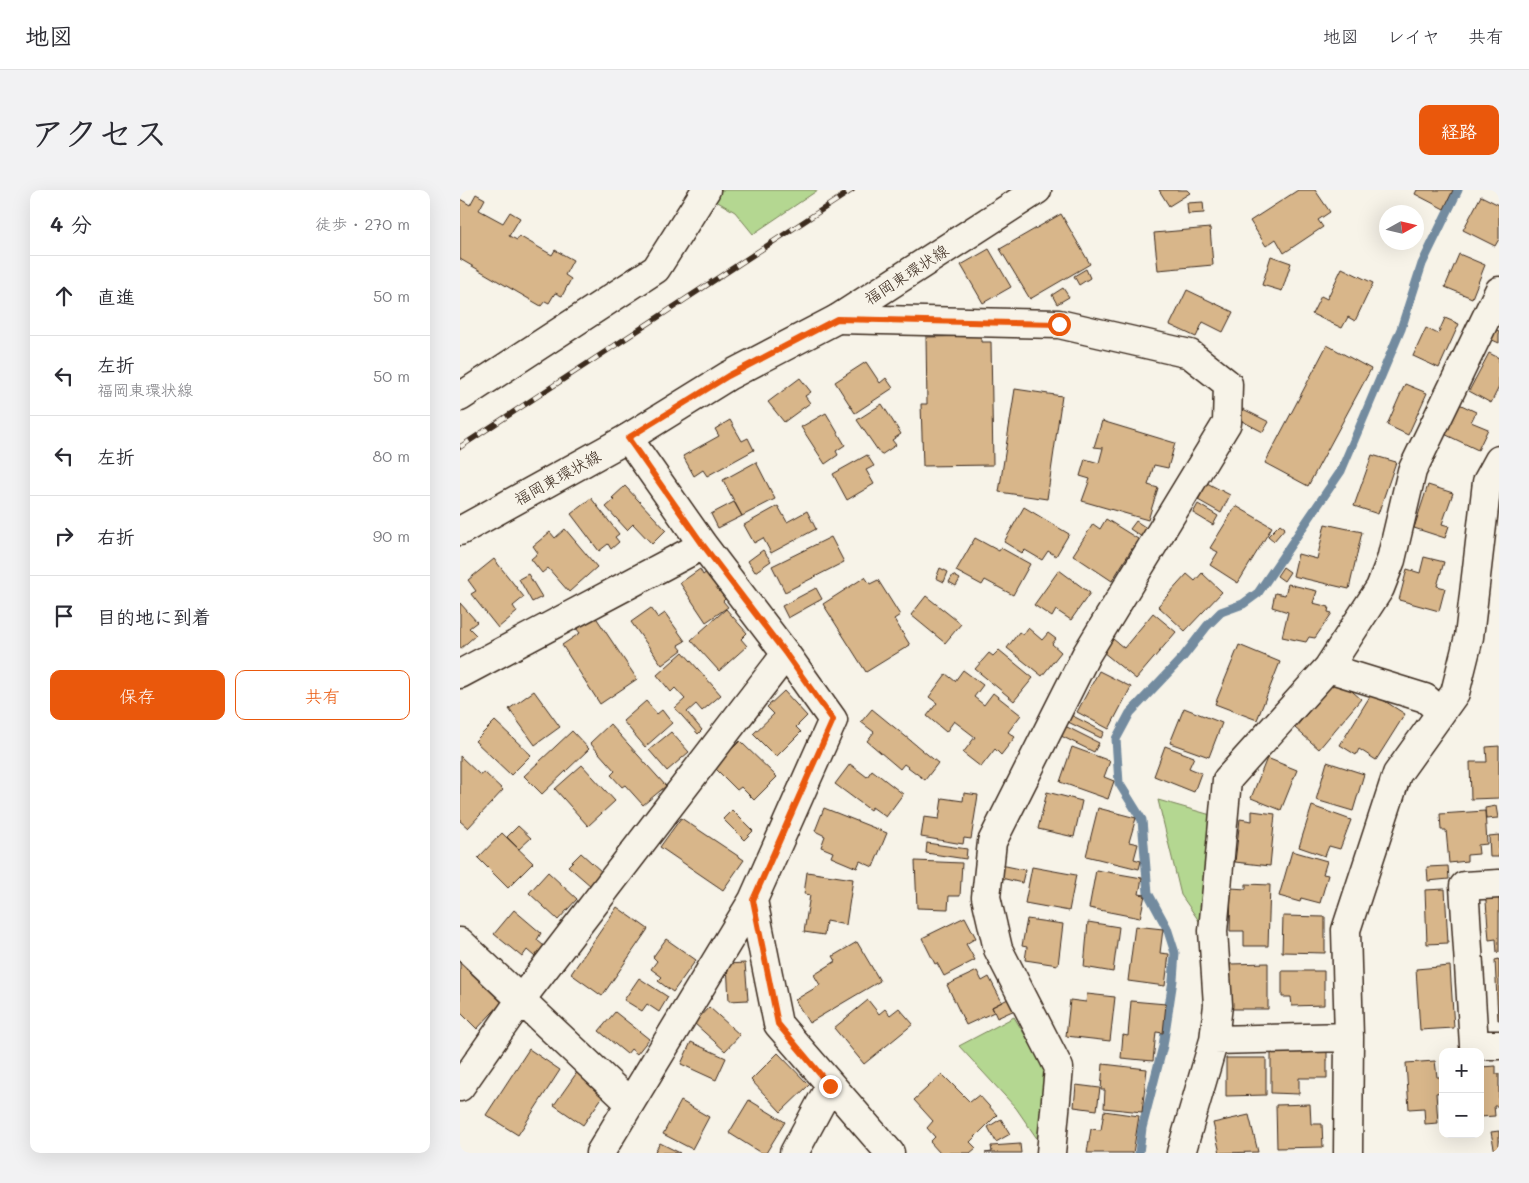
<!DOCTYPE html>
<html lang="ja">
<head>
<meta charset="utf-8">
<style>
	:root { --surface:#fff; --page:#f2f2f3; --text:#2b2b33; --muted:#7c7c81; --line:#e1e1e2; --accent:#ea580c }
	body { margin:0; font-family:Mali,"Klee One",sans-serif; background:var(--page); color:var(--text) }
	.controls { position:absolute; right:15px; bottom:15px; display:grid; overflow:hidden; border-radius:10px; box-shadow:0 5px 20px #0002 }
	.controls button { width:45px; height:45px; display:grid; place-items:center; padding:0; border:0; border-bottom:1px solid var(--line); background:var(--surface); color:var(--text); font:25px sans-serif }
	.compass { position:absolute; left:919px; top:15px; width:45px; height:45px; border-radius:50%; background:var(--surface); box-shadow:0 5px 20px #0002; rotate:82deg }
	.stop { position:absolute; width:15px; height:15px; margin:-11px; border:4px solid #ea580c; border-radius:50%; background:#fff }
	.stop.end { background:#ea580c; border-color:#fff; box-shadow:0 1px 5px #0008 }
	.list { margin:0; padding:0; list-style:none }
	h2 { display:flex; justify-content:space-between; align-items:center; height:65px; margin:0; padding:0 20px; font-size:21px }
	h2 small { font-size:16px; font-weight:400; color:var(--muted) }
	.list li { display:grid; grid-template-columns:32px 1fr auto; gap:15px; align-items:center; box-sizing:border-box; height:80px; padding:0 20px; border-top:1px solid var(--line) }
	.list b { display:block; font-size:19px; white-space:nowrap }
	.list p { margin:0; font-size:16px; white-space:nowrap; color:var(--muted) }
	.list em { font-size:16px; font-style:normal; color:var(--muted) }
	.actions { display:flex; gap:10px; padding:15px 20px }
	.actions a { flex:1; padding:11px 0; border:1px solid var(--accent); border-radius:10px; text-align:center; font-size:18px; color:var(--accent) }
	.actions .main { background:var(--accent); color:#fff }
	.icon { flex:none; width:28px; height:28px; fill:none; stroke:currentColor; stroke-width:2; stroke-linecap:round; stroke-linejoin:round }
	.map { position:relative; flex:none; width:1039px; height:963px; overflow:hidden; border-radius:10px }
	header { display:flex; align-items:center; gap:30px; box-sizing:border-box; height:70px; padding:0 25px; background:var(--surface); border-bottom:1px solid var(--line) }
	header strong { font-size:24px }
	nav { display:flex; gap:28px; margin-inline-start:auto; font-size:18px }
	.intro { display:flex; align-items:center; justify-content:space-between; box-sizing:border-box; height:120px; padding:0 30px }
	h1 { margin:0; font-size:35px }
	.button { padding:12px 22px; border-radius:10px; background:var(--accent); color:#fff; font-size:18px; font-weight:700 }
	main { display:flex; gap:30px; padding:0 30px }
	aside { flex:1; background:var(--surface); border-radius:10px; box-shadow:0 5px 20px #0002 }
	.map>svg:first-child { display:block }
	.green { fill:#b4d791; stroke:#788058 }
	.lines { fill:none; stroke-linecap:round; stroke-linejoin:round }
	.stream { stroke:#738b9f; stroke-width:9 }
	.building { fill:#d8b68a; stroke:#3b2a1e }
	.street-casing { stroke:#3b2a1e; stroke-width:31 }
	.primary-casing { stroke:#3b2a1e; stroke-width:31 }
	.street { stroke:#f7f3e8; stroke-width:28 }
	.primary { stroke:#f7f3e8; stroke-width:28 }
	.rail-casing { stroke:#3b2a1e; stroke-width:5.5 }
	.rail { stroke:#f7f3e8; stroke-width:4; stroke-dasharray:11; stroke-linecap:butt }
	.route { stroke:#ea580c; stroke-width:6 }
	.labels { text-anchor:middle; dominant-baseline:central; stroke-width:4; stroke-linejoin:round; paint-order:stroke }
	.street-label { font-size:16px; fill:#3b2a1e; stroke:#f7f3e8 }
</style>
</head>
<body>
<header>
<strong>地図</strong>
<nav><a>地図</a><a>レイヤ</a><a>共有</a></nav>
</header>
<div class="intro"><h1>アクセス</h1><a class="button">経路</a></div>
<main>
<aside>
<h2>4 分<small>徒歩 · 270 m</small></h2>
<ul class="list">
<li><svg class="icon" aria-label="ahead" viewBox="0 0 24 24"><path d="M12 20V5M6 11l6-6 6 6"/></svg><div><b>直進</b></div><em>50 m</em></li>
<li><svg class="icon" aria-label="left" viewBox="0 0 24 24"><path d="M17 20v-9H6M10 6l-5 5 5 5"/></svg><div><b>左折</b><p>福岡東環状線</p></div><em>50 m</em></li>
<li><svg class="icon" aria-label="left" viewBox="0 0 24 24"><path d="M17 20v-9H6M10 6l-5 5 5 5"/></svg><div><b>左折</b></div><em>80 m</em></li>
<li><svg class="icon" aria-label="right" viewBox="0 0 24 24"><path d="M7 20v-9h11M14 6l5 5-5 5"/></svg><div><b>右折</b></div><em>90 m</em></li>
<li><svg class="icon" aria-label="arrive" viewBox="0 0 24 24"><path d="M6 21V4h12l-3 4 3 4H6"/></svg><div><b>目的地に到着</b></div></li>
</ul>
<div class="actions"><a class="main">保存</a><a>共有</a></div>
</aside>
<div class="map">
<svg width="1039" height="963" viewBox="0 0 1039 963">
	<rect width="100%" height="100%" fill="#f7f3e8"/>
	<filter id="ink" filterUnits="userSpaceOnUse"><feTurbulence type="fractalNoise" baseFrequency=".02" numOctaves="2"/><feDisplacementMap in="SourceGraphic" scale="10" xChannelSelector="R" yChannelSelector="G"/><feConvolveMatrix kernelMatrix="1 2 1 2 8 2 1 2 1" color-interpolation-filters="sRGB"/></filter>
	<g filter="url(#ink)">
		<path class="green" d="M 237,0 L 358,0 L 293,44 L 275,22 Z
			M 698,610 L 751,625 L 746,741 L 721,705 Z
			M 554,827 L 588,883 L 578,950 L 556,918 L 499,856 Z"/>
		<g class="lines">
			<path class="stream" d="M 679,963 L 682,938 L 703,856 L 713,790 L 715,763 L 707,738 L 688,703 L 682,630 L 659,593 L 656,549 L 670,523 L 723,467 L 747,436 L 761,422 L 783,414 L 798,403 L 881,281 L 941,139 L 962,74 L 998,0"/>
		</g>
		<path class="building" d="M 699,0 L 727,0 L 730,3 L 709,16 Z
			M 838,0 L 855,0 L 870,22 L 858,30 L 863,37 L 824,63 L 816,49 L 806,56 L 790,31 Z
			M 957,0 L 993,0 L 984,19 L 955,4 Z
			M 16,4 L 25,9 L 19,20 L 43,33 L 50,22 L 60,28 L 49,46 L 57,50 L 59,46 L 92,65 L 95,60 L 113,70 L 105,85 L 111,89 L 102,106 L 95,103 L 89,113 L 85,111 L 81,116 L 0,69 L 0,9 L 10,15 Z
			M 1021,6 L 1039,15 L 1039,49 L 1035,56 L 1003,40 Z
			M 743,12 L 744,23 L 728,24 L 727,13 Z
			M 601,24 L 630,74 L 570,109 L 540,59 Z
			M 750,38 L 753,75 L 698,80 L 694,43 Z
			M 529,59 L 551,97 L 523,113 L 501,75 Z
			M 999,64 L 1025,75 L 1012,108 L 985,97 Z
			M 811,66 L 831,73 L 822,101 L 802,95 Z
			M 882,78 L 913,93 L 895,131 L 888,127 L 882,138 L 852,124 L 861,106 L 867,109 Z
			M 626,79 L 630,88 L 619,95 L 614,86 Z
			M 603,98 L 609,107 L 597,114 L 592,105 Z
			M 727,100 L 773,122 L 763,142 L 743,132 L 736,147 L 710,135 Z
			M 985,128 L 999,134 L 979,178 L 953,166 L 966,138 L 978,144 Z
			M 1032,138 L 1039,141 L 1039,153 L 1028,148 Z
			M 521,146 L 521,152 L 531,152 L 533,275 L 463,276 L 461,214 L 467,214 L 466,147 Z
			M 867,155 L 911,179 L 848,296 L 805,273 Z
			M 1029,163 L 1039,168 L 1039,197 L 1031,213 L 1009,201 Z
			M 406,172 L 420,193 L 426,188 L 433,198 L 395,223 L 375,192 Z
			M 340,188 L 351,202 L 345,206 L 350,213 L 324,232 L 308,212 Z
			M 945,194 L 967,203 L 948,245 L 927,235 Z
			M 555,199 L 602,206 L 587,309 L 539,302 Z
			M 993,211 L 1016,222 L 1011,232 L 1028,239 L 1018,260 L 978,241 Z
			M 422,214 L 441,244 L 432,250 L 436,255 L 421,265 L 397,230 Z
			M 783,219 L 809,232 L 803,242 L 778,229 Z
			M 366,223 L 385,255 L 376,261 L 378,265 L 365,274 L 341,237 Z
			M 270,230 L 282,251 L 288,248 L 294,260 L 247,286 L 243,280 L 234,286 L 223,266 L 259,246 L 255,239 Z
			M 642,231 L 715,253 L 708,278 L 694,275 L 688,295 L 698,298 L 688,330 L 622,311 L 630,289 L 620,286 L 625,269 L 639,273 L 643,258 L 634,257 Z
			M 407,265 L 414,276 L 406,280 L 414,294 L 387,310 L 373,284 Z
			M 912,265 L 936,272 L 918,324 L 894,316 Z
			M 296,272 L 315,309 L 282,326 L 263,290 Z
			M 747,293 L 770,305 L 761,323 L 738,310 Z
			M 968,295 L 993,303 L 982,334 L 989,336 L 985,348 L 954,338 Z
			M 165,296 L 206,340 L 192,354 L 173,334 L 167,340 L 146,317 L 154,310 L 152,308 Z
			M 131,308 L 159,344 L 155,347 L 159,352 L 151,359 L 148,354 L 139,361 L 111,324 Z
			M 274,312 L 282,326 L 258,338 L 251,324 Z
			M 738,314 L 758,326 L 753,335 L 733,323 Z
			M 318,316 L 327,332 L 347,321 L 356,339 L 311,363 L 303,348 L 294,353 L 284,335 Z
			M 776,316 L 812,337 L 778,393 L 750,375 L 758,362 L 750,358 Z
			M 564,317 L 609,344 L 596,366 L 588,361 L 582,370 L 565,360 L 562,363 L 544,352 Z
			M 646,329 L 678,349 L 652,391 L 613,365 L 633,334 L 640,339 Z
			M 676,331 L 688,339 L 682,347 L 670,339 Z
			M 820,334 L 825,338 L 814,351 L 808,346 Z
			M 865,334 L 902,342 L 889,399 L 833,386 L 838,364 L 857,369 Z
			M 105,339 L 137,377 L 109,402 L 88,378 L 82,383 L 71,369 L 78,363 L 73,356 L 90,342 L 95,348 Z
			M 371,347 L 384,372 L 325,402 L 312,376 Z
			M 515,348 L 539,361 L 541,358 L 570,374 L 553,405 L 525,390 L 522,395 L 496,381 Z
			M 303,360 L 311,371 L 295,382 L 288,371 Z
			M 964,367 L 984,372 L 977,396 L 985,398 L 979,421 L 939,410 L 947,379 L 960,383 Z
			M 34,369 L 64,407 L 53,416 L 57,422 L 38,438 L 11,404 L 16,401 L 8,390 Z
			M 823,377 L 830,382 L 824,391 L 817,386 Z
			M 480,378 L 488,382 L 484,392 L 476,388 Z
			M 240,379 L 243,385 L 248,381 L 266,408 L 263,411 L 268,417 L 246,432 L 220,393 Z
			M 599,380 L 630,403 L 611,430 L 596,420 L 592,427 L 574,415 Z
			M 742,383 L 762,402 L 725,441 L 698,416 L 727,384 L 735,391 Z
			M 68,384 L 82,407 L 72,412 L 59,389 Z
			M 493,385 L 500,389 L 496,396 L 489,392 Z
			M 405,387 L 410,394 L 418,390 L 440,425 L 434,429 L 450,455 L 406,482 L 363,414 Z
			M 828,394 L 857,401 L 853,413 L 869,417 L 868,422 L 872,423 L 855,448 L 849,447 L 846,452 L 822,447 L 828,422 L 812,417 L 815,403 L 825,405 Z
			M 356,398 L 362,409 L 328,428 L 322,416 Z
			M 466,406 L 501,434 L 485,453 L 451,425 Z
			M 0,413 L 17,432 L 9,438 L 16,445 L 0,459 Z
			M 191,418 L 198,428 L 205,423 L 225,451 L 218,455 L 222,460 L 202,475 L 171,432 Z
			M 266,419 L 287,443 L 281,449 L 287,456 L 259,481 L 231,450 Z
			M 693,423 L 716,442 L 676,489 L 643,462 L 653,449 L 664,458 Z
			M 135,426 L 177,489 L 140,514 L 102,455 L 120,443 L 116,438 Z
			M 568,438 L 582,450 L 588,443 L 596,449 L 592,454 L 601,462 L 582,486 L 547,458 L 559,442 L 563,445 Z
			M 779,455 L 820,472 L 797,530 L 755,514 Z
			M 539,460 L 573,488 L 554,511 L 515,479 L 529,463 L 533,466 Z
			M 223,462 L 261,505 L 242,521 L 236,514 L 227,522 L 242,540 L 238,544 L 215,518 L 225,509 L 215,498 L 211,502 L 197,485 Z
			M 503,480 L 523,495 L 514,507 L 524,515 L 533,503 L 561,525 L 548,542 L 555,547 L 541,565 L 535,559 L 521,577 L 503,563 L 515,547 L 494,531 L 486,542 L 467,526 L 477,513 L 469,507 L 486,484 L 495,491 Z
			M 639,481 L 671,497 L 649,539 L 617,522 Z
			M 877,488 L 901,509 L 859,559 L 835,538 Z
			M 74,501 L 100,537 L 75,555 L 49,519 Z
			M 324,501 L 347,526 L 336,537 L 341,542 L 316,567 L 293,544 L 314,524 L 307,517 Z
			M 912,503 L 945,524 L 916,570 L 899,559 L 896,565 L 880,555 Z
			M 186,511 L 197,524 L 202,520 L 212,533 L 185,557 L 163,531 Z
			M 724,518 L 762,533 L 749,567 L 710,553 Z
			M 412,519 L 478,573 L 465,590 L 444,574 L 440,579 L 407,551 L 414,542 L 401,532 Z
			M 609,524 L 644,542 L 641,548 L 606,531 Z
			M 35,531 L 71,565 L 51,585 L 15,551 Z
			M 150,534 L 206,596 L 183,615 L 165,595 L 162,597 L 151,585 L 155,581 L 130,553 Z
			M 603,535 L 639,553 L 634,562 L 599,545 Z
			M 112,541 L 129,559 L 82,604 L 64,586 Z
			M 211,542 L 229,562 L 207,581 L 189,560 Z
			M 280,551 L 317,587 L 294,610 L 281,597 L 277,600 L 254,577 Z
			M 705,556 L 734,567 L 729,578 L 741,583 L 734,602 L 694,586 Z
			M 1039,556 L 1039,608 L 1011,609 L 1010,572 L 1027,572 L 1026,557 Z
			M 612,557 L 650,571 L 644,587 L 654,591 L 648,609 L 600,592 Z
			M 0,566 L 20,585 L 24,582 L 43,600 L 8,638 L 0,631 Z
			M 807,568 L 837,580 L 821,620 L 791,608 Z
			M 867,572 L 904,584 L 893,621 L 856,610 Z
			M 390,574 L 407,587 L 412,580 L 443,604 L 426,627 L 412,617 L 410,620 L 375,594 Z
			M 122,575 L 155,611 L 128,636 L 95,599 Z
			M 587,602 L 622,611 L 614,647 L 578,639 Z
			M 504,603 L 518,605 L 511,649 L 504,648 L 503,654 L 461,647 L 464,627 L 479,629 L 482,608 L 503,611 Z
			M 852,616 L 891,630 L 880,659 L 869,656 L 865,666 L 839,657 Z
			M 1036,616 L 1038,628 L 1026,629 L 1025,618 Z
			M 364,618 L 427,643 L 413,677 L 400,671 L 397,678 L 371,667 L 373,662 L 361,657 L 365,646 L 355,641 Z
			M 638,618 L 676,628 L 669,652 L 678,654 L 674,669 L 681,671 L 679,679 L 626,666 Z
			M 272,620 L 293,641 L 284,650 L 263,629 Z
			M 792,621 L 815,624 L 810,676 L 775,672 L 780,629 L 792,631 Z
			M 1025,621 L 1027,654 L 1018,655 L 1019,664 L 1007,665 L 1007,671 L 989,673 L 986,640 L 981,640 L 980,624 Z
			M 221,628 L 284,670 L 263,700 L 200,657 Z
			M 58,636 L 71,648 L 59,659 L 47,647 Z
			M 42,643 L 73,673 L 48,698 L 18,668 Z
			M 1039,645 L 1039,667 L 1030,667 L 1029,646 Z
			M 467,653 L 507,659 L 506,669 L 466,663 Z
			M 832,661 L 867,671 L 863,684 L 868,685 L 860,713 L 841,708 L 840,712 L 819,706 Z
			M 121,663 L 143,683 L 131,696 L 108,676 Z
			M 455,671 L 502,673 L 500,706 L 489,706 L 488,719 L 457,718 Z
			M 541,675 L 565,680 L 562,693 L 537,687 Z
			M 988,676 L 989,689 L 968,691 L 967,677 Z
			M 572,677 L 616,685 L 609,721 L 565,713 Z
			M 636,680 L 682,688 L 679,704 L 685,705 L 680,728 L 629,718 Z
			M 88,682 L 117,709 L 98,730 L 69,703 Z
			M 347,682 L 393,689 L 386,735 L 366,731 L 364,745 L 344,742 L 350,705 L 344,704 Z
			M 786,694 L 810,695 L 808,756 L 784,756 L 784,741 L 770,741 L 771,698 L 786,699 Z
			M 1039,698 L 1039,762 L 1037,763 L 1036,749 L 1029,750 L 1025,699 Z
			M 985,699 L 988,753 L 967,754 L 965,700 Z
			M 157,717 L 188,739 L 142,806 L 111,784 Z
			M 54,720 L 81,743 L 77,750 L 84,756 L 75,767 L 67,760 L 62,767 L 34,744 Z
			M 823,726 L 865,727 L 865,763 L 822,762 Z
			M 505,727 L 516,748 L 506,754 L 515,770 L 484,786 L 477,773 L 475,774 L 462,748 Z
			M 567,729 L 603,734 L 598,775 L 565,770 L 567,757 L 562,756 Z
			M 628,732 L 659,737 L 653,782 L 624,777 Z
			M 675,736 L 703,739 L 700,763 L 709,764 L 705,796 L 668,791 Z
			M 206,749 L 236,770 L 213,802 L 198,791 L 202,787 L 191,779 L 197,771 L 193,767 Z
			M 397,752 L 420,791 L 349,833 L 335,810 L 360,795 L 354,785 L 376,771 L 373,766 Z
			M 0,763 L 47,807 L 17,839 L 0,822 Z
			M 1039,769 L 1039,830 L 1038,830 L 1035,770 Z
			M 285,773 L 288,810 L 269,811 L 267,774 Z
			M 808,773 L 808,819 L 770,819 L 770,774 Z
			M 990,776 L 994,838 L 960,840 L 956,779 Z
			M 517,781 L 522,791 L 529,787 L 542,812 L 532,817 L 534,822 L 506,835 L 487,795 Z
			M 822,781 L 864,781 L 864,815 L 832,816 L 831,807 L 822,807 Z
			M 179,788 L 208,807 L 199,822 L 187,814 L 182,821 L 164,810 Z
			M 627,804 L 655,807 L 650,851 L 606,846 L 610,810 L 626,812 Z
			M 554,806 L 559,818 L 537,828 L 532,817 Z
			M 408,810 L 419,824 L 425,819 L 430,825 L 439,818 L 453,834 L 404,874 L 374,838 Z
			M 671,811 L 706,814 L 703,843 L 696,842 L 693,871 L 661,868 L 663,845 L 668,846 Z
			M 249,817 L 280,845 L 265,861 L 234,833 Z
			M 155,822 L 189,849 L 177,864 L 171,859 L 167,864 L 139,841 Z
			M 231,852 L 266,868 L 256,890 L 221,874 Z
			M 69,859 L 100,880 L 58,945 L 26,925 Z
			M 811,862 L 867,862 L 867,888 L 839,888 L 839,904 L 811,903 Z
			M 318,863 L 349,895 L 321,922 L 291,890 Z
			M 766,868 L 806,868 L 806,905 L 766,906 Z
			M 975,871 L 977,887 L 983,887 L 983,902 L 976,903 L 978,933 L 965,934 L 964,918 L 949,919 L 946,873 Z
			M 643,874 L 687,879 L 682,922 L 644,918 L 645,900 L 641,900 Z
			M 1036,876 L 1036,884 L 1039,884 L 1039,916 L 1034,916 L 1035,926 L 1020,927 L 1020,877 Z
			M 118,881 L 150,896 L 123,935 L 94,915 Z
			M 482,884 L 510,912 L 519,905 L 537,925 L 510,952 L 516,958 L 510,963 L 480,963 L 470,952 L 475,947 L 467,938 L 473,931 L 454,910 Z
			M 616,895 L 640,898 L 637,920 L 614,917 Z
			M 289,910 L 325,932 L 306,963 L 301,963 L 269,943 Z
			M 221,911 L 249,927 L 232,959 L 203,944 Z
			M 850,914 L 851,934 L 862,934 L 863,957 L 817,958 L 816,915 Z
			M 644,921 L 679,926 L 673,963 L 627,963 L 631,939 L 641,940 Z
			M 789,925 L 798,962 L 760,963 L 753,933 Z
			M 541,929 L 550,944 L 536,952 L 528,937 Z
			M 1039,941 L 1039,963 L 1035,963 L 1031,942 Z
			M 200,953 L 220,963 L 194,963 Z
			M 560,954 L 561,963 L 525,963 L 532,962 L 531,956 Z"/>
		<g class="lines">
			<defs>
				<path id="street" d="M 377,129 L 599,134 L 730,164 L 768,194 L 767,233 L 626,465 L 532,652 L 526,707 L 538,759 L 599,878 L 591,963
					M 0,207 L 196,79 L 246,0
					M 868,478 L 965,508 L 981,522
					M 0,484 L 243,355
					M 1039,694 L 1004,696 L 1014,855 L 1039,855
					M 293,710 L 318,834 L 430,963
					M 0,752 L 170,913
					M 754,850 L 889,847
					M 0,897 L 62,808 L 326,464
					M 140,963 L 293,710 L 373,530 L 326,464 L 243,355 L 168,248
					M 334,963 L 370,896
					M 721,963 L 754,850 L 758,815 L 753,741 L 767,590 L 868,478 L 920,398 L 931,370 L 952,281 L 1039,101
					M 888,963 L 889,847 L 886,740 L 937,584 L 995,503 L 1009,447 L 1027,292 L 1039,270"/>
				<path id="primary" d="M 0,341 L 168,248 L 268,186 L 377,129 L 577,0"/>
			</defs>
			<use href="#street" class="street-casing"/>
			<use href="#primary" class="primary-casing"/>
			<use href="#street" class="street"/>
			<use href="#primary" class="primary"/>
			<defs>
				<path id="rail" d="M 0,257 L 392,0"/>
			</defs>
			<use href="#rail" class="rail-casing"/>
			<use href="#rail" class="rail"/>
		</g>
	</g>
	<g class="lines" filter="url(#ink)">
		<path class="route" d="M 370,896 L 318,834 L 293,710 L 373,530 L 326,464 L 243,355 L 168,248 L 268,186 L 377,129 L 599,134"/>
	</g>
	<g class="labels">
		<g class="street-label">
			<text transform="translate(446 84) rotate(-33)">福岡東環状線</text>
			<text transform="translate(97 287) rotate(-29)">福岡東環状線</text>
		</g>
	</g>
</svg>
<div class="controls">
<button>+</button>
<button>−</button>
</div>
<svg class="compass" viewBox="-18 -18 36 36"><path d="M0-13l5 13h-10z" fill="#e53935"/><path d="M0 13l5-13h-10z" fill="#7c7c81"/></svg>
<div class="stop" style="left:599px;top:134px"></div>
<div class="stop end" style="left:370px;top:896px"></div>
</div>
</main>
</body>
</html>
